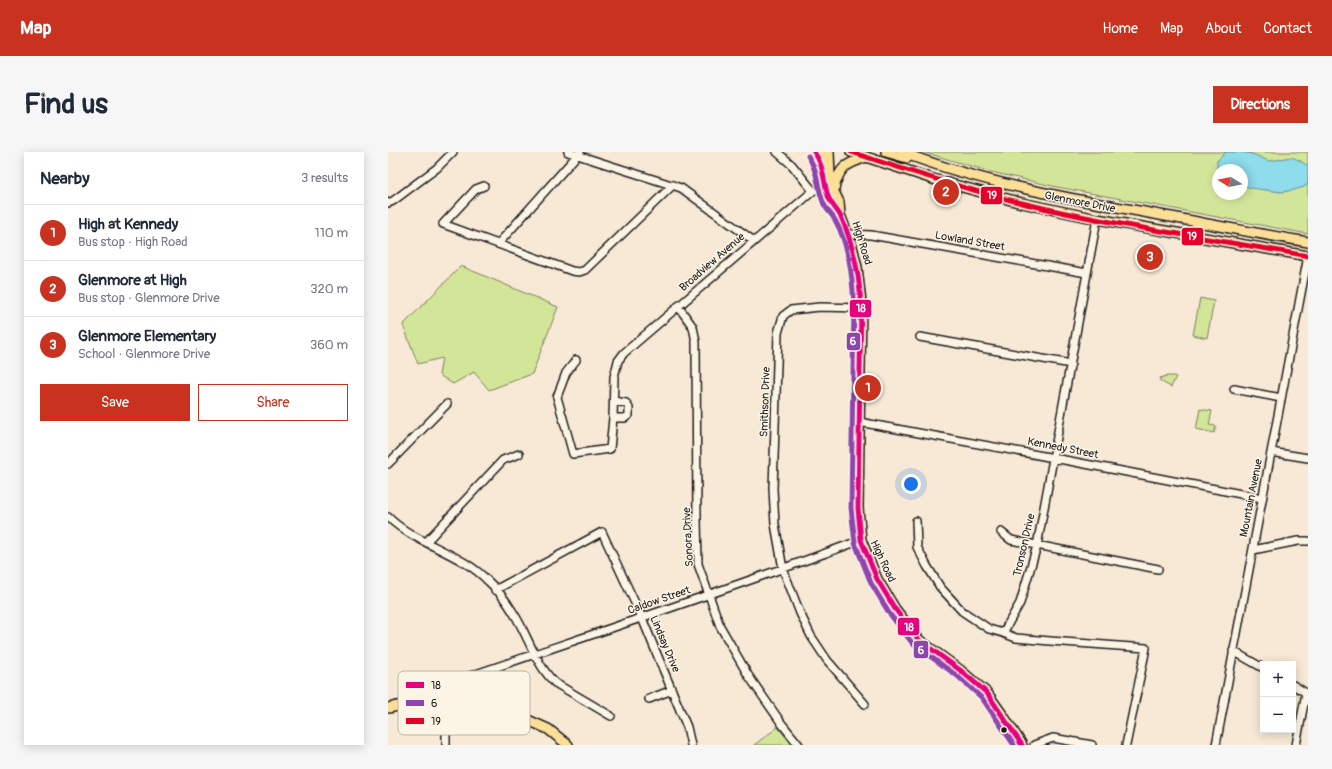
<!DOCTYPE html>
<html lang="en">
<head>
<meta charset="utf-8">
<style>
	:root { --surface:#fff; --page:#f6f6f7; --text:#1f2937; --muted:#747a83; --line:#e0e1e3; --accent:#c8321e }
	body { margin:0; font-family:Pangolin,sans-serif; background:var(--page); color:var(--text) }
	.controls { position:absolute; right:12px; bottom:12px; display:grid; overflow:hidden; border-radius:0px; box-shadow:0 2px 10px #0003 }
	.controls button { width:36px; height:36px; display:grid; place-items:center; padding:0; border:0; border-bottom:1px solid var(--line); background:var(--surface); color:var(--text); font:20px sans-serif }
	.compass { position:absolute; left:824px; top:12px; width:36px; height:36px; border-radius:50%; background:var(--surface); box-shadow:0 2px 10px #0003; rotate:280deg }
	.you { position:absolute; left:523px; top:332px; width:14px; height:14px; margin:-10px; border:3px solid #fff; border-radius:50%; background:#1a73e8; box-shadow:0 0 0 6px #1a73e833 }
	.badge { display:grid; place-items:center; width:26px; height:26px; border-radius:50%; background:var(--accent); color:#fff; font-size:13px; font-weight:700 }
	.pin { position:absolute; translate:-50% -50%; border:2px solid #fff; box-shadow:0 1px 4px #0006 }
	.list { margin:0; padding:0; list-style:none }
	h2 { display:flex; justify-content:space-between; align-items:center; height:52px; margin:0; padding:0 16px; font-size:17px }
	h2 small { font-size:13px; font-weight:400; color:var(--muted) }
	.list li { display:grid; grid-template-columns:26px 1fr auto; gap:12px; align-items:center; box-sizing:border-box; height:56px; padding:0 16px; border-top:1px solid var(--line) }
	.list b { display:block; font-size:15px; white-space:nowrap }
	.list p { margin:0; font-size:13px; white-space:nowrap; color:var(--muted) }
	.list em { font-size:13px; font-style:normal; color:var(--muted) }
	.actions { display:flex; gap:8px; padding:12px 16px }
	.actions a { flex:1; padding:9px 0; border:1px solid var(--accent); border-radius:0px; text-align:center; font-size:14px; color:var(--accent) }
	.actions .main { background:var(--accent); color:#fff }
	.map { position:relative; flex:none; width:920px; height:593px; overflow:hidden; border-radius:0px }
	header { display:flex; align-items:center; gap:24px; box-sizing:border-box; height:56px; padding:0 20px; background:var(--accent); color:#fff }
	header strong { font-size:19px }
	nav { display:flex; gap:22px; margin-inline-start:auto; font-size:14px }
	.intro { display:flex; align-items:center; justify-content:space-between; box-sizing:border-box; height:96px; padding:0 24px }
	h1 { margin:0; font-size:28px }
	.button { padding:10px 18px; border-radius:0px; background:var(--accent); color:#fff; font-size:14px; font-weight:700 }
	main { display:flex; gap:24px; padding:0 24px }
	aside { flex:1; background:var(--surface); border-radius:0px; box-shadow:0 2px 10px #0003 }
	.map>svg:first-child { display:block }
	.green { fill:#d3e599; stroke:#78805a; fill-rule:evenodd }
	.water { fill:#8edcec; stroke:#608f99 }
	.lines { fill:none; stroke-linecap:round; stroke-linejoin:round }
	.minor-casing { stroke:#1c1c1c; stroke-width:10 }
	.major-casing { stroke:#1c1c1c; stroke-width:12 }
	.minor { stroke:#fcf5e5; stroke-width:7 }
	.major { stroke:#fcde96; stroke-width:9 }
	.bus-1-casing { stroke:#fcf5e5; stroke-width:8 }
	.bus-2-casing { stroke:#fcf5e5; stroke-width:8 }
	.bus-3-casing { stroke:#fcf5e5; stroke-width:8 }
	.bus-1 { stroke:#e5007d; stroke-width:5 }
	.bus-2 { stroke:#8e44ad; stroke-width:5 }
	.bus-3 { stroke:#e4002b; stroke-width:5 }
	.bus-dot { fill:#1c1c1c; stroke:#fcf5e5; stroke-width:1.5 }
	.labels { text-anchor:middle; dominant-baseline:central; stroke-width:3; stroke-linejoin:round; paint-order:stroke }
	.street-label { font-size:11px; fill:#1c1c1c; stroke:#fcf5e5 }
	.key { fill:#fcf5e5; stroke:#b9b4a9; stroke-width:1 }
	.key-label { font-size:11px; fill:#1c1c1c }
	.line-badge { stroke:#fcf5e5; stroke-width:1.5 }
	.badge-label { font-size:11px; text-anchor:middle; font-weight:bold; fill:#fff }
</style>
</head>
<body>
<header>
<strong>Map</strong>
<nav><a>Home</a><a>Map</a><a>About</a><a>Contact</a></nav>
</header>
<div class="intro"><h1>Find us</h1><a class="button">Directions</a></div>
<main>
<aside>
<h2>Nearby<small>3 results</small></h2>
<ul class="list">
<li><span class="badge">1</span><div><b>High at Kennedy</b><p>Bus stop · High Road</p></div><em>110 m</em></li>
<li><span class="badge">2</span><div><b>Glenmore at High</b><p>Bus stop · Glenmore Drive</p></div><em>320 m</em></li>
<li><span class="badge">3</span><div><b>Glenmore Elementary</b><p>School · Glenmore Drive</p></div><em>360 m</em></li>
</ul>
<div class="actions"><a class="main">Save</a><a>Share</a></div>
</aside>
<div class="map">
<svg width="920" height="593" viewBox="0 0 920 593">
	<rect width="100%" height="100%" fill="#f8e9d6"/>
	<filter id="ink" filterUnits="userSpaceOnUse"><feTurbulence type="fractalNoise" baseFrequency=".025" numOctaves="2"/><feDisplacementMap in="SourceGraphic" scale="8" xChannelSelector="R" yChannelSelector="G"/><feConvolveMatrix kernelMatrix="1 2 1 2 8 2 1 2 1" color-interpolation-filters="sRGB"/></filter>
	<g filter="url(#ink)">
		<path class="green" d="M 535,0 L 920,0 L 920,82 L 669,35 L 603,20 ZM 830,18 L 854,18 L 854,42 L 830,42 Z
			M 73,114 L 170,155 L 144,222 L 101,238 L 86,220 L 65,232 L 51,223 L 54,206 L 30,212 L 15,173 Z
			M 812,146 L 826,149 L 819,186 L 805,183 Z
			M 779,224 L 786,224 L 788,225 L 783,235 L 772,229 L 772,226 Z
			M 812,257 L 824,259 L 821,273 L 828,274 L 826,281 L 808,277 Z
			M 390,575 L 404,593 L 366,593 Z"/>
		<path class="water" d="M 838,0 C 858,0 863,0 880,9 C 902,7 900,0 920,14 L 920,32 L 916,35 L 906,38 L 893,40 L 862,36 L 854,31 L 854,18 L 829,17 L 829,9 Z"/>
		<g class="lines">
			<defs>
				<path id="minor" d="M 180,0 L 293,36 L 366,89
					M 96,34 L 88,37 L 55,72 L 184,119 L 191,120 L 197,118 L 285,33
					M 0,51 L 5,49 L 49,16 L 65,0
					M 709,67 L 649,394 L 632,451 L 615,481 L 628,486 L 662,489 L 758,496 L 738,593
					M 460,82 L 483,83 L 699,121
					M 110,92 L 192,0
					M 290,154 L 305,175 L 308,190 L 309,367 L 310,412 L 332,474 L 360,523 L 394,572 L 411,593
					M 473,156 L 432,155 L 403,158 L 395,164 L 390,181 L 385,337 L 387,372 L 395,417 L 412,461 L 423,484 L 439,508 L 477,552
					M 532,185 L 683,212
					M 188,208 L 178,221 L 169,245 L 185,302 L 222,297 L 225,266
					M 846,237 L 893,246
					M 226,249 L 238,251 L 241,256 L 241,263 L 237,266 L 225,266 L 226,225 L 230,209 L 236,201 L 425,39 L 404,13 L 389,0
					M 471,270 L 666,306 L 874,346
					M 883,300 L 920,306
					M 0,312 L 59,252
					M 0,365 C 29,393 72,400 100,429 C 109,437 119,450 125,460 C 140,483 147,512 167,531 L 223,564
					M 528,369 L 529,395 L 539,414 L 552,435 L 574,459 L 601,477 L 615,481
					M 613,380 L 623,388 L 770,417
					M 38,390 L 115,308 L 131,302
					M 865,398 L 910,389 L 920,389
					M 107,438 L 214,380 L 254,466 L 299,575 L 303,593
					M 845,499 L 875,516
					M 76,526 C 208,481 342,437 473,388
					M 905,533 L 918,541 L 908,593
					M 261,547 L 284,538
					M 58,578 L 58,593
					M 646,593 L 665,586 L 704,593
					M 828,593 L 920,104"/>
				<path id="major" d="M 434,0 C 434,15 435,41 444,53 C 446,57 450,60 452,63
					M 441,0 L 442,24 L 445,38 L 451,50 L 452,63 L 464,94 L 469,115 L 473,151 L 470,356 L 473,388 L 489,427 L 507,457 L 531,488 L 572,518 L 599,541 L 616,565 L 634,593
					M 463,0 L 548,28 L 634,51 L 709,67 L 920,104
					M 498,0 L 519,6
					M 513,0 C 591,30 674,45 756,60 C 811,70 865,81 920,90
					M 446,37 C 451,15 458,12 478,5
					M 0,556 L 45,547 L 76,547 L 86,549 L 122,560 L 160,577 L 180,593"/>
			</defs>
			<use href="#minor" class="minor-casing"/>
			<use href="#major" class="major-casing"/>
			<use href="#minor" class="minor"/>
			<use href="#major" class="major"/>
			<defs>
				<path id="bus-1" d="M 426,0 C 436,13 435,28 440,44 C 443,53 450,58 454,67 C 466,94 471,122 473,151 L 470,356 L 473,388 L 489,427 L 507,457 L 531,488 L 572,518 L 599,541 L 634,593"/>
				<path id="bus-2" d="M 420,4 C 430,18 429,35 435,50 C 438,58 443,61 447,68 C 461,93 464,123 466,151 L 463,356 L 467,391 L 483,431 L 501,461 L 525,492 L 568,523 L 594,546 L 626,593"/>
				<path id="bus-3" d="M 463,0 C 520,19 576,37 634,51 C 728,74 825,87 920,104"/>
			</defs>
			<use href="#bus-1" class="bus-1-casing"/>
			<use href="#bus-2" class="bus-2-casing"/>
			<use href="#bus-3" class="bus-3-casing"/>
			<use href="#bus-1" class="bus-1"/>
			<use href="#bus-2" class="bus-2"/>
			<use href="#bus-3" class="bus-3"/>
		</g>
	</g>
	<circle class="bus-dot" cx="616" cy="578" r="3.5"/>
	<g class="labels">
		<g class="street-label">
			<text transform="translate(692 50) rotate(11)">Glenmore Drive</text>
			<text transform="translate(582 89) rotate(10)">Lowland Street</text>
			<text transform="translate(474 91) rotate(73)">High Road</text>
			<text transform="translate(324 110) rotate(-41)">Broadview Avenue</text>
			<text transform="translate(377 250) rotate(-88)">Smithson Drive</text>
			<text transform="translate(675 296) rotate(11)">Kennedy Street</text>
			<text transform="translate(863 346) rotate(-79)">Mountain Avenue</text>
			<text transform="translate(300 385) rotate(-93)">Sonora Drive</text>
			<text transform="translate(636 393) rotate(-77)">Tronson Drive</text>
			<text transform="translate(495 409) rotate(65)">High Road</text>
			<text transform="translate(271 448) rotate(-19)">Caldow Street</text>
			<text transform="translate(277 492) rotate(67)">Lindsay Drive</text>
		</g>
	</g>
	<rect x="10" y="519" width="132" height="64" rx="6" class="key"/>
	<rect x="18" y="530" width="18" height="6" fill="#e5007d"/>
	<rect x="18" y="548" width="18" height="6" fill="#8e44ad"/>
	<rect x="18" y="566" width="18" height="6" fill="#e4002b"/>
	<g class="key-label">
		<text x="43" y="537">18</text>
		<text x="43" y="555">6</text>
		<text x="43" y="573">19</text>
	</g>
	<g class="line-badge">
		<rect x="592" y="34" width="23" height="19" rx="4" fill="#e4002b"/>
		<rect x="793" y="75" width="23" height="19" rx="4" fill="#e4002b"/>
		<rect x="461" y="147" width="23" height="19" rx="4" fill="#e5007d"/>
		<rect x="458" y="180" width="15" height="19" rx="4" fill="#8e44ad"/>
		<rect x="509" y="465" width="23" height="19" rx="4" fill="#e5007d"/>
		<rect x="525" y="488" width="16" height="19" rx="4" fill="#8e44ad"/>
	</g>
	<g class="badge-label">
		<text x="604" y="47">19</text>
		<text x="804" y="88">19</text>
		<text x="473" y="160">18</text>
		<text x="465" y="193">6</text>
		<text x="521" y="479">18</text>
		<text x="533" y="502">6</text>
	</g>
</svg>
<div class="controls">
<button>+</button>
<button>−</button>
</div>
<svg class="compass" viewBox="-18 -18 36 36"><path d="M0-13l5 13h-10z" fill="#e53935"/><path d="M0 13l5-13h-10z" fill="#747a83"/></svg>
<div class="you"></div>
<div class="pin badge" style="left:480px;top:236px">1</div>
<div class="pin badge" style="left:558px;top:40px">2</div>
<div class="pin badge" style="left:762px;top:105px">3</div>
</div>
</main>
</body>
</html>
